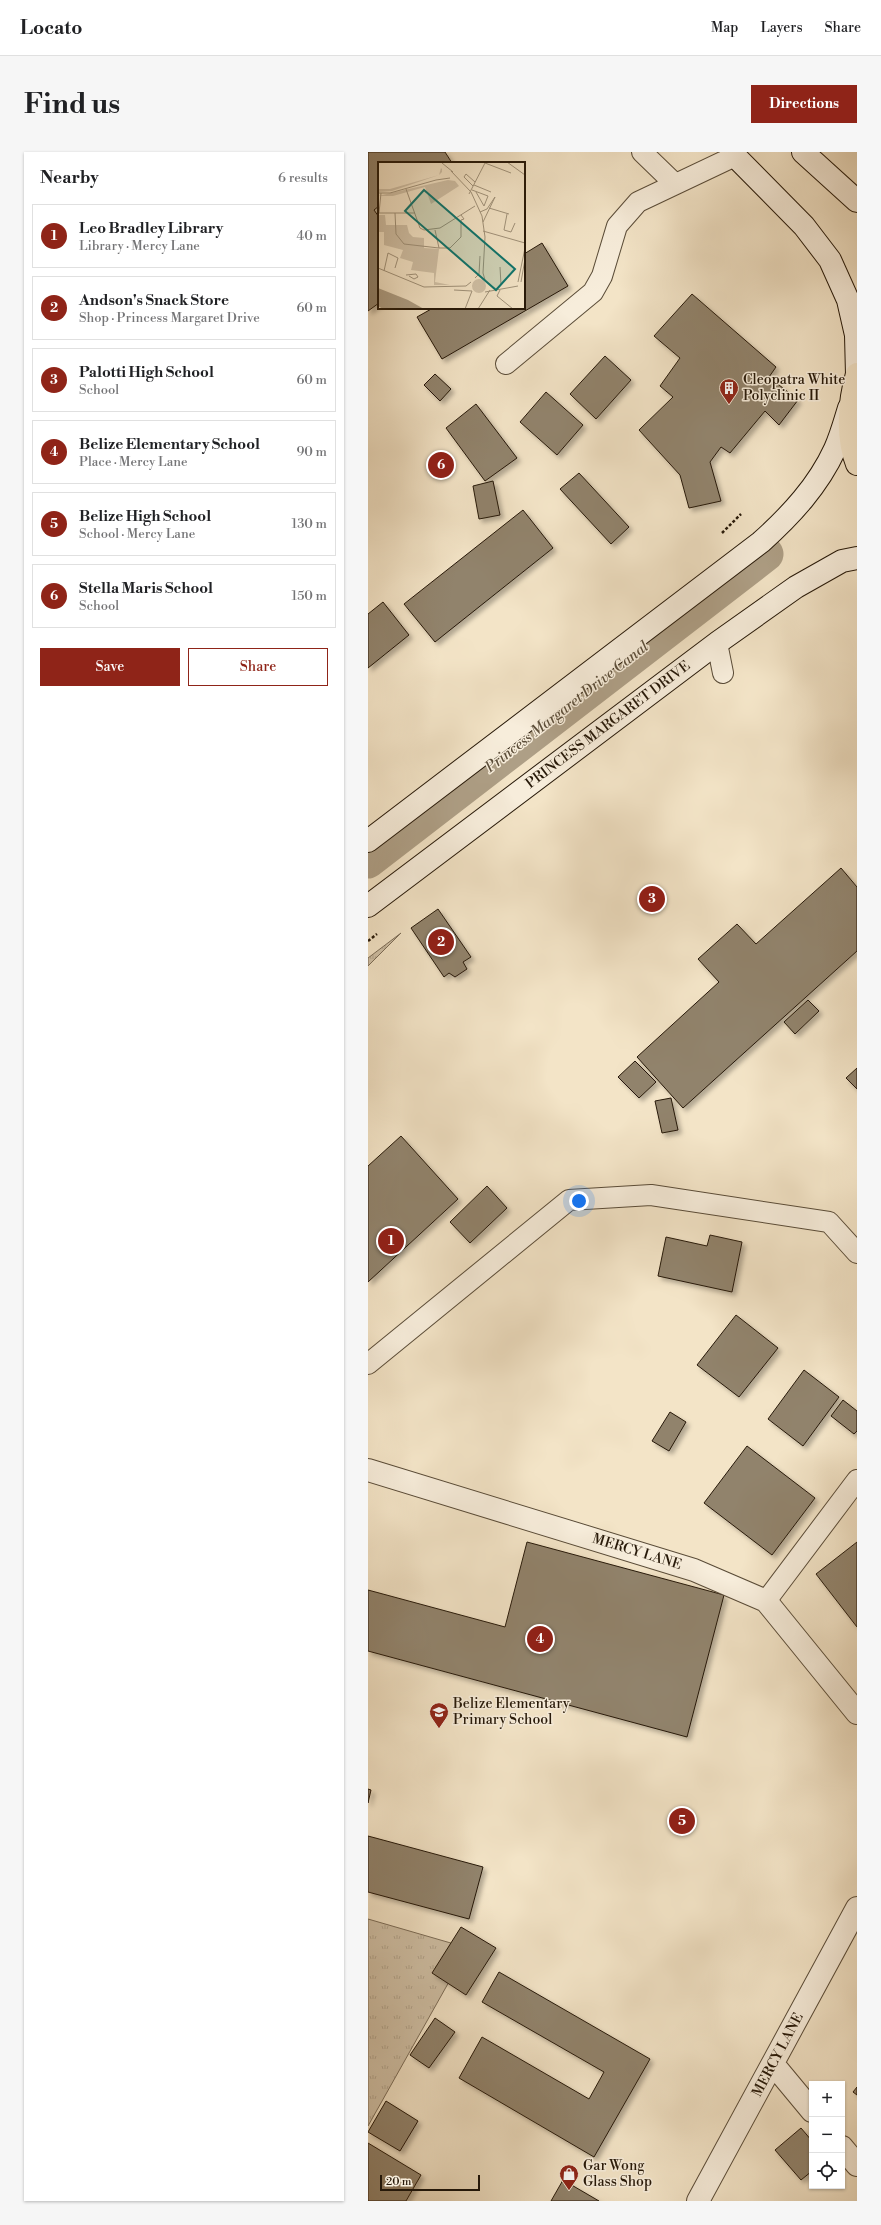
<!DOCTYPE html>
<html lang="en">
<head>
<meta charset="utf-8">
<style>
	:root { --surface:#fff; --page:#f6f6f6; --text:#202124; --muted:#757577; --line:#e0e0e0; --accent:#8f2418 }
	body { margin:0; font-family:"Libre Bodoni",serif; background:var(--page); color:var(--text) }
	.controls { position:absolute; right:12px; bottom:12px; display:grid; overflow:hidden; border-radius:0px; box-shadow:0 1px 3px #0004 }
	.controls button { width:36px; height:36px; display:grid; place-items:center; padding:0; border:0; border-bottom:1px solid var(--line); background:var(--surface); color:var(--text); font:20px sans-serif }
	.scale { position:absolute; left:12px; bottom:10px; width:100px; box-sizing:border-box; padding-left:4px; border:2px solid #271909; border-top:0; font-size:11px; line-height:14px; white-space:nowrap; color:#271909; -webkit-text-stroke:3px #f7eddb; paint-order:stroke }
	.you { position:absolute; left:211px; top:1049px; width:14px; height:14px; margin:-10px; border:3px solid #fff; border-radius:50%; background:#1a73e8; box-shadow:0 0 0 6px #1a73e833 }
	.badge { display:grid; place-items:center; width:26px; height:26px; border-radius:50%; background:var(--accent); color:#fff; font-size:13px; font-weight:700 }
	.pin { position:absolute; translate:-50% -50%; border:2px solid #fff; box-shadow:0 1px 4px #0006 }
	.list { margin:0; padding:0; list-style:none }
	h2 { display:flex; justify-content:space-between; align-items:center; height:52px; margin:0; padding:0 16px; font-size:17px }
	h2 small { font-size:13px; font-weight:400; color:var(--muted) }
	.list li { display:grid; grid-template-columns:26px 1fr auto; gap:12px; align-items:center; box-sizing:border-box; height:64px; margin:0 8px 8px; padding:0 8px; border:1px solid var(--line); border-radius:0px }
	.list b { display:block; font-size:15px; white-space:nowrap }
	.list p { margin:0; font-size:13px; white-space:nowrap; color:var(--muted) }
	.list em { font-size:13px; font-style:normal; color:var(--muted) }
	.actions { display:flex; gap:8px; padding:12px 16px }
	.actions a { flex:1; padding:9px 0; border:1px solid var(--accent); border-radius:0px; text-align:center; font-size:14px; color:var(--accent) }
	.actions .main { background:var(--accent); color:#fff }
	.icon { flex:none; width:22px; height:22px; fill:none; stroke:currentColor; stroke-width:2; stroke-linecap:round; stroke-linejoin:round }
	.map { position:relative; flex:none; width:489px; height:2049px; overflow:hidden; border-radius:0px }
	header { display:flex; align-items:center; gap:24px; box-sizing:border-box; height:56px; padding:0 20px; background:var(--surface); border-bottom:1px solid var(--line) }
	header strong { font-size:19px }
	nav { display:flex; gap:22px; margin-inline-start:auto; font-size:14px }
	.intro { display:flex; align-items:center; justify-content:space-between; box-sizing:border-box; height:96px; padding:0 24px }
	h1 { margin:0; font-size:28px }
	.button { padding:10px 18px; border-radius:0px; background:var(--accent); color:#fff; font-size:14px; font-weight:700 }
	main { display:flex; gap:24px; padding:0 24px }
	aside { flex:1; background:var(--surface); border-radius:0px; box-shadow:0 1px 3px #0004 }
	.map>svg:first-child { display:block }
	.grass { fill:url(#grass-tufts); stroke:#7c6d58 }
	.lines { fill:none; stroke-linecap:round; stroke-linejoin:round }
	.canal { stroke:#ae9f86; stroke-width:35 }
	.building { fill:#91836c; stroke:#271909; filter:url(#shadow) }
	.lane-casing { stroke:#5a4c38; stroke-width:22 }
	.street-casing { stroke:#5a4c38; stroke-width:24 }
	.secondary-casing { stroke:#271909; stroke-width:24 }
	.primary-casing { stroke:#271909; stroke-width:24 }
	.path { stroke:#271909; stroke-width:2.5; stroke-dasharray:3 2; stroke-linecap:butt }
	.lane { stroke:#f7eddb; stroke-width:20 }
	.street { stroke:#f7eddb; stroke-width:22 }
	.secondary { stroke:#f7eddb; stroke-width:22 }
	.primary { stroke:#f3e4c7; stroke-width:22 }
	.labels { text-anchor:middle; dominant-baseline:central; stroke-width:3; stroke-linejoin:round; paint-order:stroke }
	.poi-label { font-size:14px; fill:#271909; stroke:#f7eddb; text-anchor:start }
	.street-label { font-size:14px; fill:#271909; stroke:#f7eddb }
	.water-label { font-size:15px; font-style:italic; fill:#5d4f3b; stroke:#f7eddb }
	.inset-road { fill:none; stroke:#a1937b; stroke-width:1 }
	.view { fill:#0f766e; fill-opacity:0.15; stroke:#0f766e; stroke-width:2 }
	.inset-edge { fill:none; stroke:#271909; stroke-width:2 }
</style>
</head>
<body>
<header>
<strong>Locato</strong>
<nav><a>Map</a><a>Layers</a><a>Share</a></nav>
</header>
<div class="intro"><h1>Find us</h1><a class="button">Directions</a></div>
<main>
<aside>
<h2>Nearby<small>6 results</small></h2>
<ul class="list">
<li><span class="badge">1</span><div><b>Leo Bradley Library</b><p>Library · Mercy Lane</p></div><em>40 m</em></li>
<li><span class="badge">2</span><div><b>Andson's Snack Store</b><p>Shop · Princess Margaret Drive</p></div><em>60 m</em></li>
<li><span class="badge">3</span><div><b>Palotti High School</b><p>School</p></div><em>60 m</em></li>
<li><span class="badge">4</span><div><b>Belize Elementary School</b><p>Place · Mercy Lane</p></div><em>90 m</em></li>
<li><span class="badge">5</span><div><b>Belize High School</b><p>School · Mercy Lane</p></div><em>130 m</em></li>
<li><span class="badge">6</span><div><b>Stella Maris School</b><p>School</p></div><em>150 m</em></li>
</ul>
<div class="actions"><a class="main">Save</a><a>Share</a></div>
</aside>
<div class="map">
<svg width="489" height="2049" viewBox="0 0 489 2049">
	<defs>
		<pattern id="grass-tufts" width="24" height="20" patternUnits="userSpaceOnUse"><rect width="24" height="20" fill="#d0c1a7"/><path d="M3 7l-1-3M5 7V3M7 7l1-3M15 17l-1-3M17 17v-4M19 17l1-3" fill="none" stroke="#b3a58e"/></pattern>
		<filter id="shadow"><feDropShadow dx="3.5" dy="3.5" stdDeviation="2" flood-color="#0004"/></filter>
	</defs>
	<rect width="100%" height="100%" fill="#f3e4c7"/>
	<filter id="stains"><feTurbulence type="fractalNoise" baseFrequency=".005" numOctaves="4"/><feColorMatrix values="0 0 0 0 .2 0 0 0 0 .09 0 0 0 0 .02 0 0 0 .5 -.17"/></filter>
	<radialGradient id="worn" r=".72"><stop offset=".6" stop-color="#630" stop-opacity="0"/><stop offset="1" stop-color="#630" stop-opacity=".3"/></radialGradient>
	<path class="grass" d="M 33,781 L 0,814 L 0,806 Z
		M 0,1767 L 100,1796 L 0,1974 Z"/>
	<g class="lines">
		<path class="canal" d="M 0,709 L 398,402"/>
	</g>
	<path class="building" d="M 0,0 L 77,0 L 84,11 L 11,11 L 11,54 L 6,58 L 11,65 L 11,151 L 0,159 Z
		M 174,91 L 200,134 L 74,207 L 49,165 L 65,156 L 156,156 L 156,102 Z
		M 324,142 L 408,215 L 401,225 L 430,248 L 411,273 L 397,259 L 362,301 L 353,295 L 342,310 L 353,349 L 321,356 L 312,323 L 271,278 L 305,245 L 292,234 L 312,206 L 286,184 Z
		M 237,204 L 263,228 L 228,267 L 202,242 Z
		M 67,222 L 83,237 L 72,249 L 56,233 Z
		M 178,240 L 215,273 L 189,303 L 152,270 Z
		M 108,252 L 149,306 L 117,329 L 78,276 Z
		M 211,321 L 261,375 L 243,392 L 192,337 Z
		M 125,329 L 132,363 L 111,367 L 105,334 Z
		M 155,358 L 185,396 L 67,490 L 36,452 Z
		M 15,450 L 41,483 L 0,516 L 0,462 Z
		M 473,716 L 489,735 L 489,799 L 315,956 L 269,905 L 351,830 L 330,807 L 369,772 L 388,792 Z
		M 70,757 L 103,805 L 95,810 L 99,817 L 87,825 L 81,821 L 76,825 L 43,776 Z
		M 440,848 L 451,859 L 427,882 L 416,870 Z
		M 267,909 L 288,930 L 271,946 L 250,925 Z
		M 489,916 L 489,937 L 478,926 Z
		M 303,946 L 310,978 L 294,981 L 287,949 Z
		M 33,984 L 90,1047 L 0,1130 L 0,1014 Z
		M 119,1034 L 139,1056 L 102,1091 L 82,1070 Z
		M 342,1083 L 374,1090 L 364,1140 L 290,1124 L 298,1085 L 339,1094 Z
		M 368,1163 L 410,1196 L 371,1245 L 329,1213 Z
		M 436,1218 L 471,1245 L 435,1294 L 400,1267 Z
		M 475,1248 L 489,1259 L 489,1279 L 486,1282 L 463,1264 Z
		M 302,1260 L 318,1270 L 301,1299 L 284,1289 Z
		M 379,1294 L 447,1346 L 404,1403 L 336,1351 Z
		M 159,1390 L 356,1443 L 319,1585 L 0,1499 L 0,1438 L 137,1475 Z
		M 489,1390 L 489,1475 L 448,1422 Z
		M 0,1637 L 3,1638 L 0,1651 Z
		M 0,1684 L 115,1715 L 101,1767 L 0,1740 Z
		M 93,1775 L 128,1796 L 98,1843 L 64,1821 Z
		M 131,1820 L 282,1907 L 226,2005 L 91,1926 L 114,1885 L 221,1947 L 236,1920 L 114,1850 Z
		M 67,1866 L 87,1880 L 61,1916 L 42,1903 Z
		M 489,1935 L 489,1943 L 485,1940 Z
		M 18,1949 L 50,1969 L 32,1999 L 0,1980 Z
		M 433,1976 L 444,1989 L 444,2019 L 433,2028 L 407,1998 Z
		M 0,1991 L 53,2023 L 38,2049 L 0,2049 Z
		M 195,2028 L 231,2049 L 183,2049 Z"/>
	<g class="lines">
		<defs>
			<path id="lane" d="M 274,0 L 307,32
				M 138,212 L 225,140 L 234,124 L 249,74 L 270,50 L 367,4
				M 349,491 L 355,521
				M 0,1212 L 201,1048 L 283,1043 L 461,1070 L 489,1101
				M 398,1449 L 489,1328"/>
			<path id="street" d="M 0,1318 L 326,1418 L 398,1449 L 489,1561
				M 405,1912 L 444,1959
				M 474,1995 L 489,2013
				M 330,2049 L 489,1756"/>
			<path id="secondary" d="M 363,0 L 436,74 L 462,108 L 480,148 L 488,183 L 489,223
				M 435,0 L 489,49
				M 0,689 L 393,390 C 423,363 450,334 467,297 C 473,284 477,269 481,256
				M 0,754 L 349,491 L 428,435 L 474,409 L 489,406"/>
			<path id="primary" d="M 489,222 C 481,250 478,285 489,312"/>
		</defs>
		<use href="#lane" class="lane-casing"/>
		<use href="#street" class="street-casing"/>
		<use href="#secondary" class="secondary-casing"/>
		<use href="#primary" class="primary-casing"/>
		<path class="path" d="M 354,381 L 373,362
			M 0,789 L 9,782"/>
		<use href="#lane" class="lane"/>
		<use href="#street" class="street"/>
		<use href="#secondary" class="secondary"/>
		<use href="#primary" class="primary"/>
	</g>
	<defs>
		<symbol id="building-pin" viewBox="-11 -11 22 30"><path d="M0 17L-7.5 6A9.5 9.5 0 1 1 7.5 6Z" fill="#8f2418" stroke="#f7eddb"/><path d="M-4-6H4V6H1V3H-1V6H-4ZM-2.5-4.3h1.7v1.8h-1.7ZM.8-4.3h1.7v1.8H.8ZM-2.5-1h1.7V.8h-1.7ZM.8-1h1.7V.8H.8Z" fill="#fff"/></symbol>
		<symbol id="school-pin" viewBox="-11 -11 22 30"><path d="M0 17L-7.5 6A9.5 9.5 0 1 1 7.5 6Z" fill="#8f2418" stroke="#f7eddb"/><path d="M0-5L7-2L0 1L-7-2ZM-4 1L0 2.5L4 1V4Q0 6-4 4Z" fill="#fff"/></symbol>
		<symbol id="shop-pin" viewBox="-11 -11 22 30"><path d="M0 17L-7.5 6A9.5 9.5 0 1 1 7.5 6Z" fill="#8f2418" stroke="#f7eddb"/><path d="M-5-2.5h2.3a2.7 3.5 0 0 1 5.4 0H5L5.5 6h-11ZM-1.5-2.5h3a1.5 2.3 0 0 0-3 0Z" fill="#fff"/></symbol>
	</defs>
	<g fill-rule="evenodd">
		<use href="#building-pin" x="350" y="225" width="22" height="30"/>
		<use href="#school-pin" x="60" y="1549" width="22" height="30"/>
		<use href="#shop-pin" x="190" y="2011" width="22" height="30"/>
	</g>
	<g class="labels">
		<g class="poi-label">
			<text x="375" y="228">Cleopatra White<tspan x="375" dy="16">Polyclinic II</tspan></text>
			<text x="85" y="1552">Belize Elementary<tspan x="85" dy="16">Primary School</tspan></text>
			<text x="215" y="2014">Gar Wong<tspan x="215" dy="16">Glass Shop</tspan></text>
		</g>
		<g class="street-label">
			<text transform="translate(240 573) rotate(-37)">PRINCESS MARGARET DRIVE</text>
			<text transform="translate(269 1400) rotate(17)">MERCY LANE</text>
			<text transform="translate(410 1903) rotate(-62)">MERCY LANE</text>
		</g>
		<g class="water-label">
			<text transform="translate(199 555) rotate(-38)">Princess Margaret Drive Canal</text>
		</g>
	</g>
	<g transform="translate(10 10)">
		<rect width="147" height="147" fill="#f3e4c7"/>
		<path d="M 57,0 L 64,7 L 64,10 L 61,13 L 14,29 L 0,30 L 0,27 L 12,27 L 61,13 L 63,6 ZM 70,18 L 77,19 L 81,24 L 53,42 L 47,25 L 15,34 L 0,34 ZM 0,53 L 7,53 L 8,63 L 29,63 L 31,71 L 35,75 L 46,76 L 46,86 L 61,87 L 57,120 L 72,123 L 56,123 L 56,111 L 33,108 L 35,100 L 22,96 L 25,88 L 6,83 L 6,70 L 0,70 ZM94 124a7 7 0 1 1 14 0a7 7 0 1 1-14 0Z" fill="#d0c1a7"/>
		<path d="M 0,126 L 30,138 L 46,147 L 5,147 L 0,144 Z" fill="#ae9f86"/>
		<path class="inset-road" d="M 129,0 L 147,13M 64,1 L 75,10M 73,9 L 93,30 L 104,54 L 107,75 L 105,111 L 107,118M 58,18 L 72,16M 96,23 L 113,30M 95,24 L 86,15 L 88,12 L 97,20M 28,27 L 42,66 L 46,68 L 62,66 L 97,44M 94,28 L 110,34 L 106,44 L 98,30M 0,31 L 12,31 L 58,18M 91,32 L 107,1 L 133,11M 111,46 L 131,52M 102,50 L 109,47 L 117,35 L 105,60M 0,51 L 37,51M 1,51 L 3,31M 17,51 L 18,72 L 26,82 L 61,86M 129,52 L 126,68 L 133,70 L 137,61M 57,68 L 61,86 L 72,86 L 83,75 L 83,58 L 86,57 L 83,53M 105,69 L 147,81M 122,105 L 123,123M 0,106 L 46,125 L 88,124 L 93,120M 6,109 L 10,91 L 20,96 L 17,106M 28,113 L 38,112 L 40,115 L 36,117 L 31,114M 97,116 L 101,112 L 102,94M 140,120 L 147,86M 143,120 L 147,97M 76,128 L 94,129M 122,128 L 119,134 L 135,147M 107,130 L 140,124M 87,147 L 94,129M 100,147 L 112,128"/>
		<path class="view" d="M 46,28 L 137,107 L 118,128 L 27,49 Z"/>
		<rect width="147" height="147" class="inset-edge"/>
	</g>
	<rect width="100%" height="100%" filter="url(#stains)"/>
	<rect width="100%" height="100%" fill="url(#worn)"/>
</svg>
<div class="controls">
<button>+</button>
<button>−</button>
<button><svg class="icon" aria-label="locate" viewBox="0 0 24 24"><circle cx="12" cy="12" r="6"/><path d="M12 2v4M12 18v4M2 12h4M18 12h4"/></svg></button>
</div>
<div class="scale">20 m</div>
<div class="you"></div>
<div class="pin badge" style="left:23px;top:1089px">1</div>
<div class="pin badge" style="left:73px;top:790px">2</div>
<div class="pin badge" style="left:284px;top:747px">3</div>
<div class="pin badge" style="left:172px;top:1487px">4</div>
<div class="pin badge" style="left:314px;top:1669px">5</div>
<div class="pin badge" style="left:73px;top:313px">6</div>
</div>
</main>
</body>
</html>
